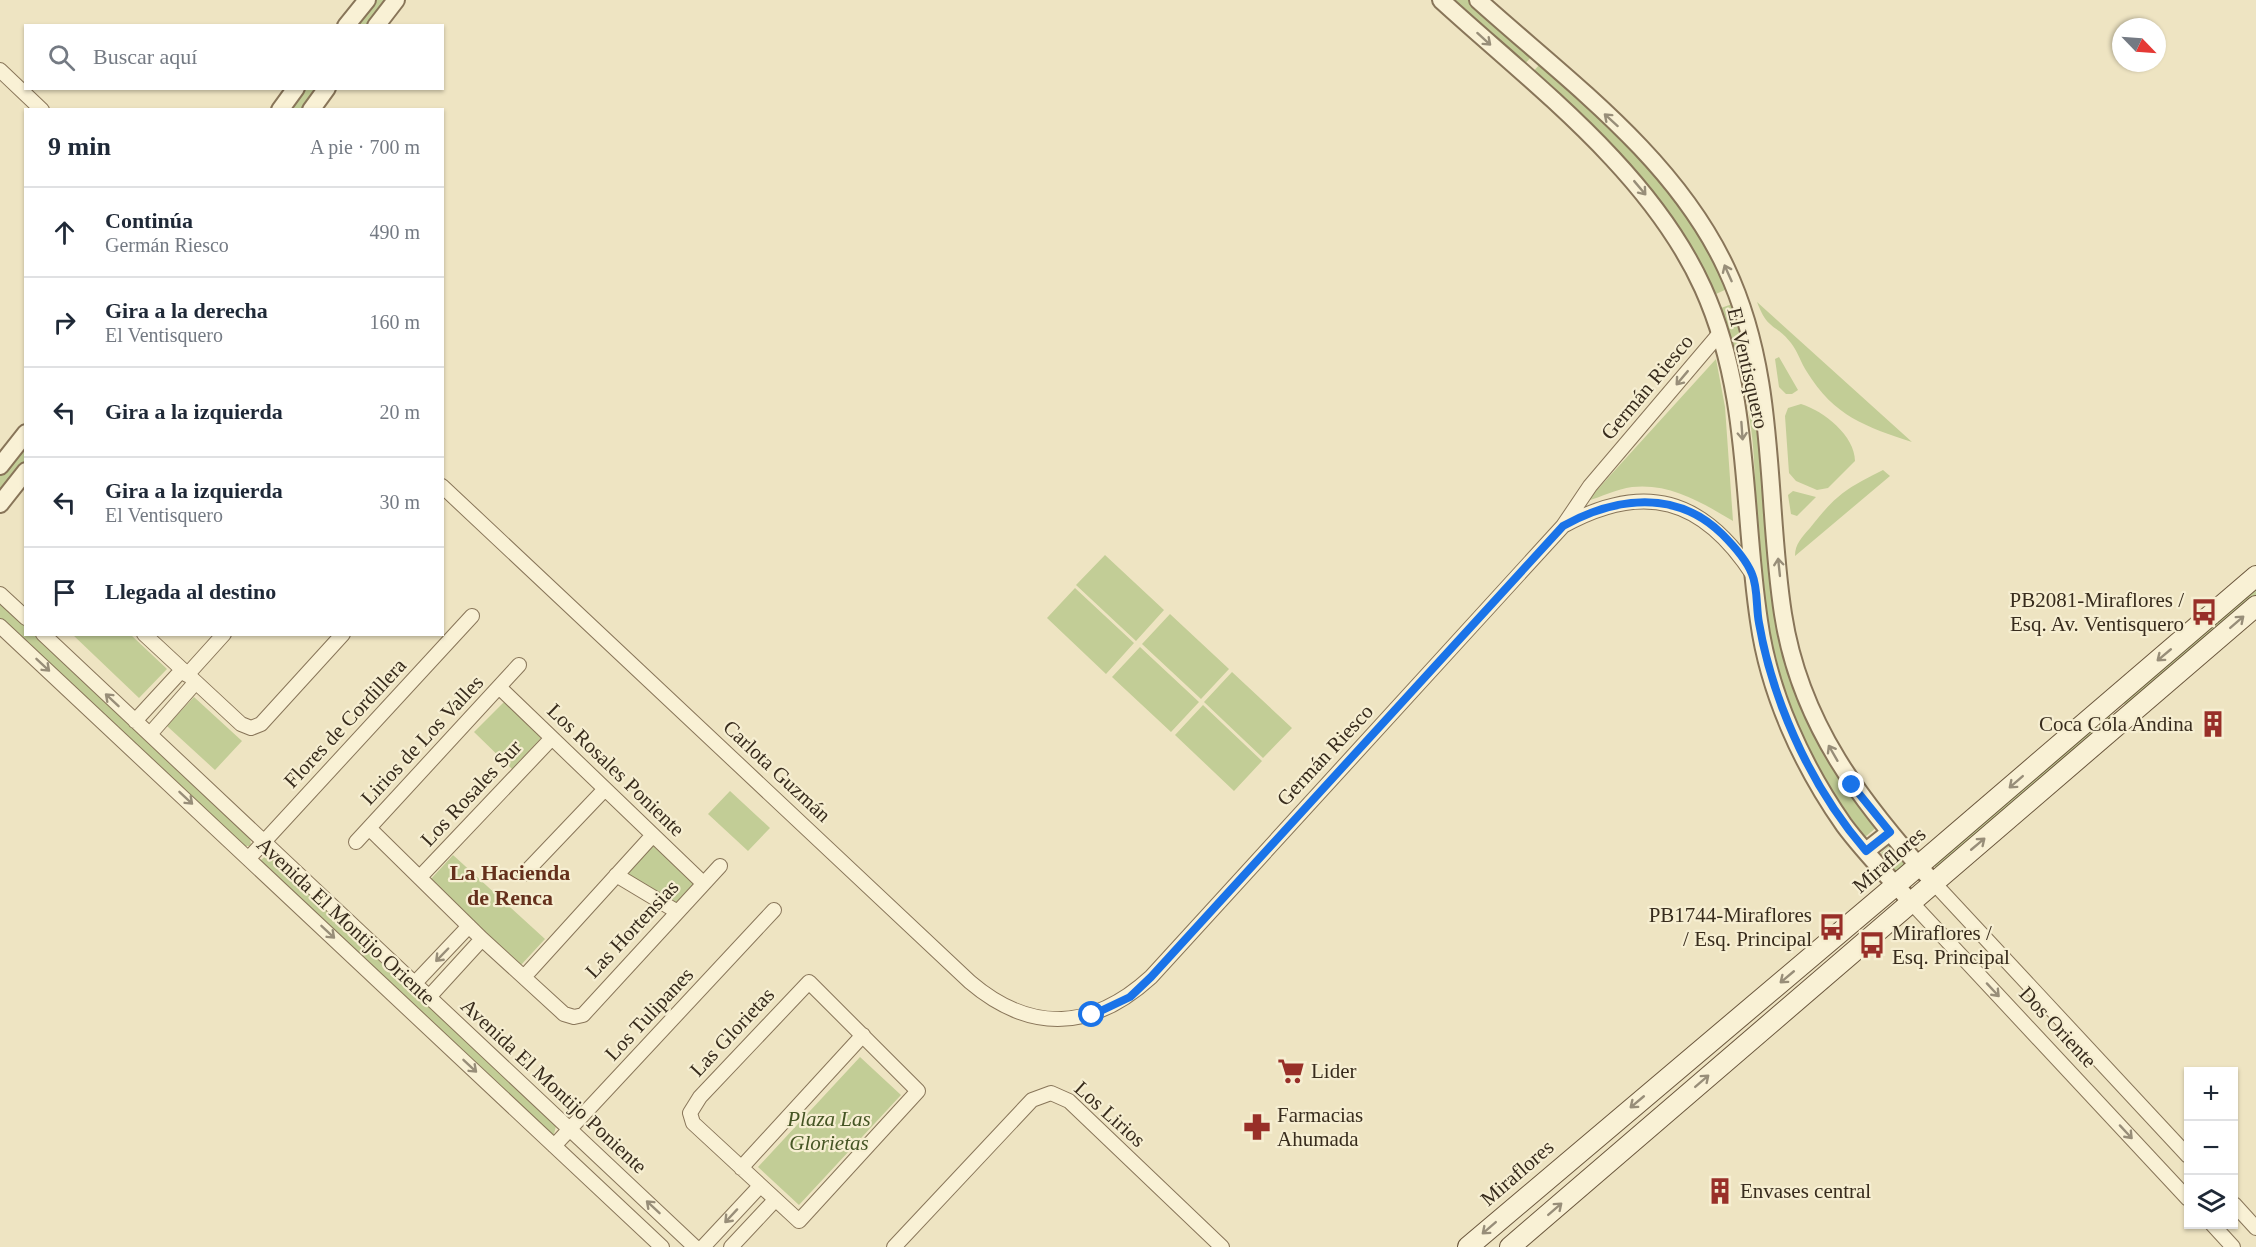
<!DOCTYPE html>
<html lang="es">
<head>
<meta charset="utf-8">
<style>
	:root { --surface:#fff; --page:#f2f2f3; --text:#1f2937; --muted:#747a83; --line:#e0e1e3 }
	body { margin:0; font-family:"Times New Roman",serif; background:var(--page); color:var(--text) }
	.controls { position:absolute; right:18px; bottom:18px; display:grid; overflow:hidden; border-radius:0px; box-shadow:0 2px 4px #0004 }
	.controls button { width:54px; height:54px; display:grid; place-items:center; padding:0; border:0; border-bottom:2px solid var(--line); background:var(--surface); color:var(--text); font:30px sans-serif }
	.compass { position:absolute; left:2112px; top:18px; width:54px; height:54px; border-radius:50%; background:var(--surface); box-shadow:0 2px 4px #0004; rotate:115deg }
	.stop { position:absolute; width:18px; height:18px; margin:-14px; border:4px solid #1a73e8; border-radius:50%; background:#fff }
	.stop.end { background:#1a73e8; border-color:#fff; box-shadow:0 2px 6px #0008 }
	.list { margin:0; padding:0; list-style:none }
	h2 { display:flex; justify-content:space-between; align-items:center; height:78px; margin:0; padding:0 24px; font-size:26px }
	h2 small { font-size:20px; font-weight:400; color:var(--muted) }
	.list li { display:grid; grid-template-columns:39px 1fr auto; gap:18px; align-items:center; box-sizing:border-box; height:90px; padding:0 24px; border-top:2px solid var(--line) }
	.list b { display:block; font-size:22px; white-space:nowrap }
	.list p { margin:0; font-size:20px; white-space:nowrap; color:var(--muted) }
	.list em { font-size:20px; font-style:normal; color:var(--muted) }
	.icon { flex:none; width:33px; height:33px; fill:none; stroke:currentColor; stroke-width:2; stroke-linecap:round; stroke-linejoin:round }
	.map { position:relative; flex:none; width:2256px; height:1247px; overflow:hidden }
	.search { position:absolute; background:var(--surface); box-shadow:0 2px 4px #0004; left:24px; top:24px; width:420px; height:66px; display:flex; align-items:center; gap:15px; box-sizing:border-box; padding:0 21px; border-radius:0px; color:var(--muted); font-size:22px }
	.panel { position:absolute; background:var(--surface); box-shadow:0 2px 4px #0004; left:24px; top:108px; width:420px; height:528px; border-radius:0px }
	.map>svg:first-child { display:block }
	.green { fill:#c2cd96 }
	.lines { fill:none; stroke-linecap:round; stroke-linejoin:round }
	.minor-casing { stroke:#887559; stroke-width:16 }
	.tertiary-casing { stroke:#887559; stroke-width:20 }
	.secondary-casing { stroke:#6a563c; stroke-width:22 }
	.minor { stroke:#f9f1d5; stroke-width:14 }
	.tertiary { stroke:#f9f1d5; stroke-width:16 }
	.secondary { stroke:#f9f1d5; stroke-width:20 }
	.oneway { stroke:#988e79 }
	.route { stroke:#1a73e8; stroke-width:8 }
	.labels { text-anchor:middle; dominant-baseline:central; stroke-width:4.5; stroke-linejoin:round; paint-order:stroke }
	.street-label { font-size:21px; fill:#382c1d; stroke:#f6eed1 }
	.poi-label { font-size:21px; fill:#382c1d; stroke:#f6eed1; text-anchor:start }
	.park-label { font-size:21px; font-style:italic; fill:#455524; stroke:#f6eed1 }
	.neighbourhood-label { font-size:22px; font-weight:bold; fill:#65301c; stroke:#f6eed1 }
</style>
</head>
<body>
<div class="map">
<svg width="2256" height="1247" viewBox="0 0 2256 1247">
	<rect width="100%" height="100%" fill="#eee4c2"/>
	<path class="green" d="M 375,0 L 389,0 L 369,25 L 355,26 Z
		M 1450,0 L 1471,0 L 1532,56 L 1523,66 Z
		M 1540,64 L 1625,142 L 1681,206 L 1729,288 L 1716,294 L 1670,216 L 1616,153 L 1530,75 Z
		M 305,89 L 321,89 L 304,109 L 289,110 Z
		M 1757,302 L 1912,442 C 1866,427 1834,416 1807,372 C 1801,363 1798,352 1791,343 C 1775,323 1768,331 1757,302 Z
		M 1735,303 L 1755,375 L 1780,626 L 1877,827 L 1865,837 C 1852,819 1839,802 1828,784 C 1791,725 1769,656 1760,587 C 1753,534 1758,480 1751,428 C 1746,386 1735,347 1721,308 Z
		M 1779,357 L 1798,390 L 1792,394 L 1786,394 L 1779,387 L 1775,359 Z
		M 1716,359 L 1725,407 L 1733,521 C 1701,502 1670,483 1632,487 C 1617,489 1601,497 1587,501 Z
		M 1801,404 C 1824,411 1855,436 1855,461 L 1828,488 L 1817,490 L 1796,481 L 1789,473 L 1785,416 L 1788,408 Z
		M 25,442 L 25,463 L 0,495 L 0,474 Z
		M 1883,470 L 1890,476 L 1795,556 C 1795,544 1802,537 1810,528 C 1836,495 1845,489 1883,470 Z
		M 1793,491 L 1816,497 L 1797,516 L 1791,514 L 1788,495 Z
		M 1105,555 L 1164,610 L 1136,641 L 1076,585 Z
		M 2256,581 L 2256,598 L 2128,708 L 2119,698 Z
		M 1075,588 L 1134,643 L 1106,674 L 1047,618 Z
		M 0,602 L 25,626 L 26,634 L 35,635 L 250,837 L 251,846 L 243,846 L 0,619 Z
		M 1170,614 L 1229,669 L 1201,699 L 1142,644 Z
		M 73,635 L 131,635 L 167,669 L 139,698 Z
		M 1140,647 L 1199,702 L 1171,732 L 1112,677 Z
		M 1232,672 L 1292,728 L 1263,758 L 1204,702 Z
		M 194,697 L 242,741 L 215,770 L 167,726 Z
		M 504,702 L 541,738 L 512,769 L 474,732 Z
		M 1203,705 L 1262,761 L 1234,791 L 1175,735 Z
		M 2107,709 L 2114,718 L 1937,869 L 1930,861 Z
		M 730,791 L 770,828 L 748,851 L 708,814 Z
		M 653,843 L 696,883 L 674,905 L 625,874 Z
		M 1890,845 L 1907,864 L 1897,873 L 1881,853 Z
		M 267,855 L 275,860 L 556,1126 L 554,1134 L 551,1135 L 262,865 L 261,860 Z
		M 453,855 L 545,939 L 521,965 L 430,880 Z
		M 860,1057 L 901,1095 L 799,1205 L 758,1167 Z"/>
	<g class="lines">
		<defs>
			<path id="minor" d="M 0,70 L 42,110
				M 442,486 L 970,982 C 1031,1034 1093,1030 1151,977 L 1563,526 L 1590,486 L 1720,333
				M 1563,526 C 1644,481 1703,498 1753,575
				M 0,594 L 26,618
				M 0,626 L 662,1247
				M 43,634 L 695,1247
				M 144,634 L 241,724 L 251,728 L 261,724 L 343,634
				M 187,675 L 224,634
				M 499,687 L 703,883
				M 135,721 L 182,670
				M 150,734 L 195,683
				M 369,828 L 482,939 L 564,1014 L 574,1017 L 583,1015 L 720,866
				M 356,842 L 519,665
				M 249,858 L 472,616
				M 524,874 L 605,789
				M 616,875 L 676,911
				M 420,877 L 552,738
				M 1933,882 L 2188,1156
				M 1910,901 L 2188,1199
				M 524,977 L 653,835
				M 809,982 L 918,1091 L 799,1221 L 693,1123 L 690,1113 L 700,1097 Z
				M 415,983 L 469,926
				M 429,997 L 482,939
				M 554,1146 L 774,910
				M 741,1168 L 863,1035
				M 2234,1204 L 2256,1228
				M 2212,1224 L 2233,1247
				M 703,1247 L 760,1186
				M 731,1247 L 775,1200
				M 894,1247 L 1032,1100 L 1051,1093 L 1069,1101 L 1222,1247"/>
			<path id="tertiary" d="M 1441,0 C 1534,85 1650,171 1703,288 C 1751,394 1742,509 1759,621 C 1769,693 1802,765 1844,825 C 1864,852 1888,876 1910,901
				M 1478,0 C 1568,81 1674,157 1726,268 C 1778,378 1765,498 1783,614 C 1800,724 1861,802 1933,882
				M 346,26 L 367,0
				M 376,26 L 396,0
				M 280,110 L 296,88
				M 311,110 L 327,88
				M 0,466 L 26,433
				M 0,504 L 26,471
				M 1866,851 L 1890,832"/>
			<path id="secondary" d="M 1468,1247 L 1896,885 L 2256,576
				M 1510,1247 L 2256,606"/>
		</defs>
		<use href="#minor" class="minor-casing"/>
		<use href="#tertiary" class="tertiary-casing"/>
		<use href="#secondary" class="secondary-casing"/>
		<use href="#minor" class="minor"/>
		<use href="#tertiary" class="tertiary"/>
		<use href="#secondary" class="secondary"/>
	</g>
	<defs><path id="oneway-shaft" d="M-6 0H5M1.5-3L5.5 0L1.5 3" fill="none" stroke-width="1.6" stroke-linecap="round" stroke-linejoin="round" transform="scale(1.5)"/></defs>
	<g class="oneway">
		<use href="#oneway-shaft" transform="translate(1484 39) rotate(42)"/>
		<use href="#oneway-shaft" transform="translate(1611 120) rotate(-138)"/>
		<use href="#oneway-shaft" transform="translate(1640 188) rotate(50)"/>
		<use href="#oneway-shaft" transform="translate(1728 273) rotate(-114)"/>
		<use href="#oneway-shaft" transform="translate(1682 378) rotate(130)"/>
		<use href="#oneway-shaft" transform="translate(1742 431) rotate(86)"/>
		<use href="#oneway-shaft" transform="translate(1779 567) rotate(-96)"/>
		<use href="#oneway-shaft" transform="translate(2237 622) rotate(-41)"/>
		<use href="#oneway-shaft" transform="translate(2164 655) rotate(140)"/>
		<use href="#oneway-shaft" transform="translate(43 665) rotate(43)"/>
		<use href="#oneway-shaft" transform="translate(112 700) rotate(-137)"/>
		<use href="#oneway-shaft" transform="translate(1833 753) rotate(-120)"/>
		<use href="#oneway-shaft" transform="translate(2016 782) rotate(139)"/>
		<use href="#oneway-shaft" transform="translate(186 798) rotate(43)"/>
		<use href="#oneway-shaft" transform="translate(1978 844) rotate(-40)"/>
		<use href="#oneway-shaft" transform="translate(328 932) rotate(43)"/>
		<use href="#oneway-shaft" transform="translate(442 955) rotate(134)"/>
		<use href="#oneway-shaft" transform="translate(1787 977) rotate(140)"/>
		<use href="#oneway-shaft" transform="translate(1993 990) rotate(47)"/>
		<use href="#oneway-shaft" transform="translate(470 1066) rotate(43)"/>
		<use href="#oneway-shaft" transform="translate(1702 1081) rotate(-41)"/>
		<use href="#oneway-shaft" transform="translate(1637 1102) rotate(140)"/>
		<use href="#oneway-shaft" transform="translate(2126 1132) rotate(47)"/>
		<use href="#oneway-shaft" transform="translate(653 1207) rotate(-137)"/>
		<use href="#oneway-shaft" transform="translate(1555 1209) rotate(-41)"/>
		<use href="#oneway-shaft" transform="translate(731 1216) rotate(133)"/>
		<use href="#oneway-shaft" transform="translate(1489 1228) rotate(139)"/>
	</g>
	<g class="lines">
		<path class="route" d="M 1092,1015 L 1130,997 L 1151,977 L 1563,526 C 1615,497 1676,489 1722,534 C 1733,545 1746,559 1752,574 C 1758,588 1756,608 1759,623 C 1764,652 1772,680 1782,707 C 1802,760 1829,808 1866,851 L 1890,832 L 1852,785"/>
	</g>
	<defs>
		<symbol id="bus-bare" viewBox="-9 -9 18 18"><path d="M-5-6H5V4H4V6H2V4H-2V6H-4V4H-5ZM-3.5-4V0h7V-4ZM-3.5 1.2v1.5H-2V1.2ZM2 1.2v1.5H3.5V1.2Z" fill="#982f28" stroke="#f6eed1" stroke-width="2.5" paint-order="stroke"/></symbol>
		<symbol id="building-bare" viewBox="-9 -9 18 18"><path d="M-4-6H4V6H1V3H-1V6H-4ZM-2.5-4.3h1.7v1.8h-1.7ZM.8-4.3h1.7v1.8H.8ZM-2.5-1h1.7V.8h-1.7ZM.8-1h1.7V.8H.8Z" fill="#982f28" stroke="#f6eed1" stroke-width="2.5" paint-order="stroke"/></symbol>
		<symbol id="supermarket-bare" viewBox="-9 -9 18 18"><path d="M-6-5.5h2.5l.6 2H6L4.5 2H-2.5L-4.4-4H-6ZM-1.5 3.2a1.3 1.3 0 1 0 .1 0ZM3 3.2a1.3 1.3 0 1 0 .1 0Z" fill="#982f28" stroke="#f6eed1" stroke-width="2.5" paint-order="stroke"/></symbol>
		<symbol id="pharmacy-bare" viewBox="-9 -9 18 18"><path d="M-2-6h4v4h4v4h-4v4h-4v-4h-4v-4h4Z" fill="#982f28" stroke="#f6eed1" stroke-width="2.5" paint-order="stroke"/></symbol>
	</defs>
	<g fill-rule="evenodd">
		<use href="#bus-bare" x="2185" y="593" width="38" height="38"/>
		<use href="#building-bare" x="2194" y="705" width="38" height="38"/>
		<use href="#bus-bare" x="1813" y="908" width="38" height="38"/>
		<use href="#bus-bare" x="1853" y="926" width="38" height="38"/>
		<use href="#supermarket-bare" x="1272" y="1052" width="38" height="38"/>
		<use href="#pharmacy-bare" x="1238" y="1108" width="38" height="38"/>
		<use href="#building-bare" x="1701" y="1172" width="38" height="38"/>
	</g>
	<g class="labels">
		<g class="street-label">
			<text transform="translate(1748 368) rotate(77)">El Ventisquero</text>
			<text transform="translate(1647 387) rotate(-50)">Germán Riesco</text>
			<text transform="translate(345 723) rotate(-47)">Flores de Cordillera</text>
			<text transform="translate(422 740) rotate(-47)">Lirios de Los Valles</text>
			<text transform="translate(1325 755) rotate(-47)">Germán Riesco</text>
			<text transform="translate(616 770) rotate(44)">Los Rosales Poniente</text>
			<text transform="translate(777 771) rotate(43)">Carlota Guzmán</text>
			<text transform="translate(471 793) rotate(-47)">Los Rosales Sur</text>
			<text transform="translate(1889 860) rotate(-41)">Miraflores</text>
			<text transform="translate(346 921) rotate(43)">Avenida El Montijo Oriente</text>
			<text transform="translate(632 929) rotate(-47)">Las Hortensias</text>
			<text transform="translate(649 1014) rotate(-47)">Los Tulipanes</text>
			<text transform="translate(2058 1027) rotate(47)">Dos Oriente</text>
			<text transform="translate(732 1032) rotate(-47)">Las Glorietas</text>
			<text transform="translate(554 1086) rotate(43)">Avenida El Montijo Poniente</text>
			<text transform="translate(1110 1114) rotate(42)">Los Lirios</text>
			<text transform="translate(1517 1173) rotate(-41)">Miraflores</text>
		</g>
		<g class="poi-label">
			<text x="2184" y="600" text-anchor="end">PB2081-Miraflores /<tspan x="2184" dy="24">Esq. Av. Ventisquero</tspan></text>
			<text x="2193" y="724" text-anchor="end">Coca Cola Andina</text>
			<text x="1812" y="915" text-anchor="end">PB1744-Miraflores<tspan x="1812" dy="24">/ Esq. Principal</tspan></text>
			<text x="1892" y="933">Miraflores /<tspan x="1892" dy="24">Esq. Principal</tspan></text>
			<text x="1311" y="1071">Lider</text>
			<text x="1277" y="1115">Farmacias<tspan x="1277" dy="24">Ahumada</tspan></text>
			<text x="1740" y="1191">Envases central</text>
		</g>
		<g class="park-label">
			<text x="829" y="1119">Plaza Las<tspan x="829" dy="24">Glorietas</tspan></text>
		</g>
		<g class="neighbourhood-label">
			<text x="510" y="872">La Hacienda<tspan x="510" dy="25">de Renca</tspan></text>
		</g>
	</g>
</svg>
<div class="controls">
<button>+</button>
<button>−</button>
<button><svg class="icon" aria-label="layers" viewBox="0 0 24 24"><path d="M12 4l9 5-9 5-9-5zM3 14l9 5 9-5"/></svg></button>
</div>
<svg class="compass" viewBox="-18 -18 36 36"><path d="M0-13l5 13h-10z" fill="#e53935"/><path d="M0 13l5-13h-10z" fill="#747a83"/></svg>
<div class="stop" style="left:1092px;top:1015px"></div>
<div class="stop end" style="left:1852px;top:785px"></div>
<div class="search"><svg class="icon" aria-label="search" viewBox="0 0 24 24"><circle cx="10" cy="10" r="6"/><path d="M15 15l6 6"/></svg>Buscar aquí</div>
<section class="panel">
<h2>9 min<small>A pie · 700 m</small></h2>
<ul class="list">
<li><svg class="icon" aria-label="ahead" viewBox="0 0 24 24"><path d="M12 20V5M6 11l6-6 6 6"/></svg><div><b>Continúa</b><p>Germán Riesco</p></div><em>490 m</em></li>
<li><svg class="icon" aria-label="right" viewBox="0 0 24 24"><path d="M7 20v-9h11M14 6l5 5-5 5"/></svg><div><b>Gira a la derecha</b><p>El Ventisquero</p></div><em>160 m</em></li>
<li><svg class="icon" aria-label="left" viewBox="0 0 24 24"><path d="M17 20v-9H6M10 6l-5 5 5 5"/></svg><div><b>Gira a la izquierda</b></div><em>20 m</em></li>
<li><svg class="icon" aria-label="left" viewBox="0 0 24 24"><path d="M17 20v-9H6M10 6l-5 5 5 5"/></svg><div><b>Gira a la izquierda</b><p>El Ventisquero</p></div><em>30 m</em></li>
<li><svg class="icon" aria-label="arrive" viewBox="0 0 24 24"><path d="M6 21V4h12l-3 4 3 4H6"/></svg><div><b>Llegada al destino</b></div></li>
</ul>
</section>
</div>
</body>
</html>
